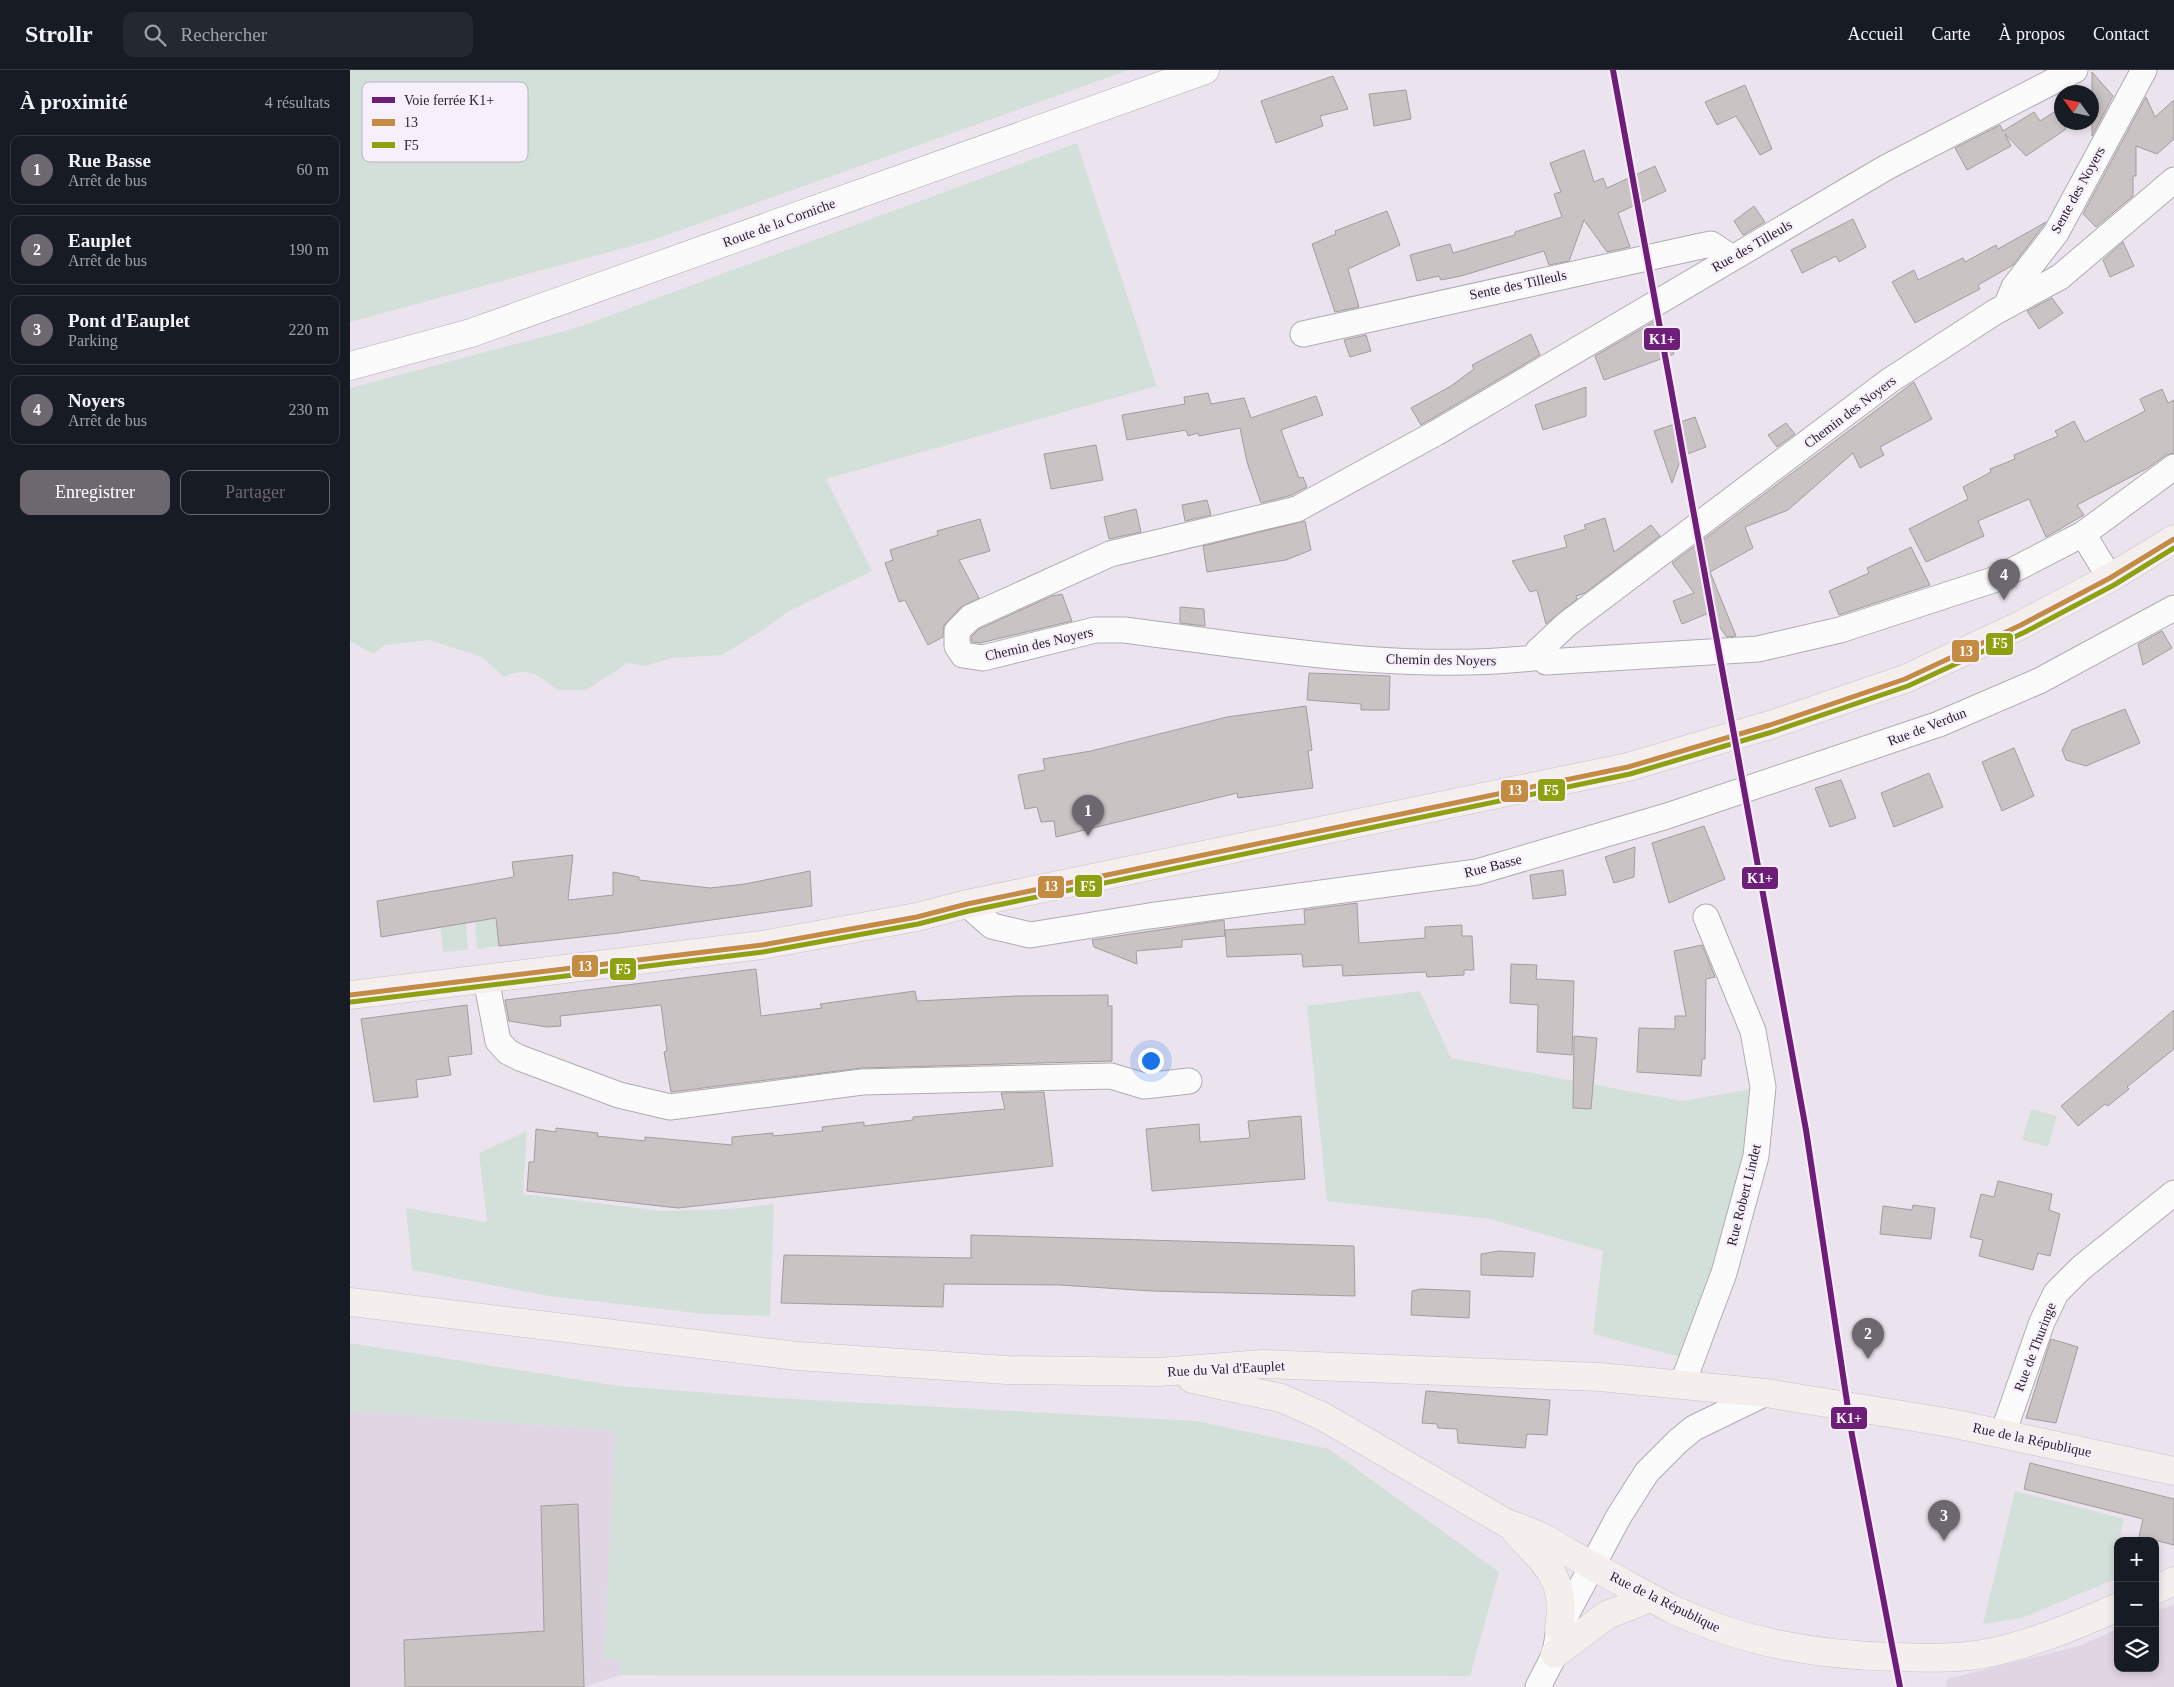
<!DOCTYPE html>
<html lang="fr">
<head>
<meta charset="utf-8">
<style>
	:root { --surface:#171b24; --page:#242831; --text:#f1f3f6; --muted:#9ea1a6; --line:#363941; --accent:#6d676f }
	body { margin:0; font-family:"Times New Roman",serif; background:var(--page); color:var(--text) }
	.controls { position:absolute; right:15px; bottom:15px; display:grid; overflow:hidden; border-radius:10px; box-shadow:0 2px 8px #0003 }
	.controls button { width:45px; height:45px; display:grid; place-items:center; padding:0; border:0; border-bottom:1px solid var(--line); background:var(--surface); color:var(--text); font:25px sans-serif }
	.compass { position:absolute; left:1704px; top:15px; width:45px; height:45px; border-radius:50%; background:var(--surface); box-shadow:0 2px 8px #0003; rotate:303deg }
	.you { position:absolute; left:800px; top:990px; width:18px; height:18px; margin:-12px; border:4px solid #fff; border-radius:50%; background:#1a73e8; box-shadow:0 0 0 8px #1a73e833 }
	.badge { display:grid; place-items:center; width:32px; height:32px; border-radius:50%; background:var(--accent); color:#fff; font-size:16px; font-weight:700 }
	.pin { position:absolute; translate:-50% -41px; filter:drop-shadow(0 1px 2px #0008) }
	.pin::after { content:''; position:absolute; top:26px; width:18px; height:15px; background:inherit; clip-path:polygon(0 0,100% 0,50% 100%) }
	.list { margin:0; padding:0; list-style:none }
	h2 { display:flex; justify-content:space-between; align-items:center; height:65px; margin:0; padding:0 20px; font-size:21px }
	h2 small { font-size:16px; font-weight:400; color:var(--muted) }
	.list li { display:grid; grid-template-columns:32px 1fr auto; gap:15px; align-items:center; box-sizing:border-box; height:70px; margin:0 10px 10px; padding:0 10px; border:1px solid var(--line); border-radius:10px }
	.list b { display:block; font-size:19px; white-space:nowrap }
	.list p { margin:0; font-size:16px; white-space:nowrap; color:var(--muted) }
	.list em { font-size:16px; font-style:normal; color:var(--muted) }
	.actions { display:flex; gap:10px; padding:15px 20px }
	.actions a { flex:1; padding:11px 0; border:1px solid var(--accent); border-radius:10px; text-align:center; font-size:18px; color:var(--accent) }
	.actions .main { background:var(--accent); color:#fff }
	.icon { flex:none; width:28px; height:28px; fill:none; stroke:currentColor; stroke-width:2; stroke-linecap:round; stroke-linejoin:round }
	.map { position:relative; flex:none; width:1824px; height:1617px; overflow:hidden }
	header { display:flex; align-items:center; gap:30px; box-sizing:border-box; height:70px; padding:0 25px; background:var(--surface); border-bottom:1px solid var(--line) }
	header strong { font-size:24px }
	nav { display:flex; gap:28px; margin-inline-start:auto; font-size:18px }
	.search { width:350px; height:45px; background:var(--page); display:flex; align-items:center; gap:12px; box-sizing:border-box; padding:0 18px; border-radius:10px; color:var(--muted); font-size:19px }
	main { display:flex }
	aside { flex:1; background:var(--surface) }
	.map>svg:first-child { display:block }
	.industrial { fill:#e0d5e3 }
	.green { fill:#d3e0d9 }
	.building { fill:#c9c3c4; stroke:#a29d9e }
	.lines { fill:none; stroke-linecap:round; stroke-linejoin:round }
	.street-casing { stroke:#b0abb3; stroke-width:27 }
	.secondary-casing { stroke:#b0abb3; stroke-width:29 }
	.primary-casing { stroke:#c5c1c6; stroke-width:29 }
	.street { stroke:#fcfbfc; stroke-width:25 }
	.secondary { stroke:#fcfbfc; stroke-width:28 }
	.primary { stroke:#f4eeec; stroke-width:28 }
	.bus-1-casing { stroke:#f8effd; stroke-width:9 }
	.bus-2-casing { stroke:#f8effd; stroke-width:9 }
	.bus-1 { stroke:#c48c43; stroke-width:5 }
	.bus-2 { stroke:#8ea111; stroke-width:5 }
	.rail-1-casing { stroke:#f8effd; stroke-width:10 }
	.rail-1 { stroke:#6e1e78; stroke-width:6 }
	.labels { text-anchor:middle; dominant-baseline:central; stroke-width:4.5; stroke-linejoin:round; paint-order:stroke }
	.street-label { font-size:14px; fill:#29242b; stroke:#f8effd }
	.key { fill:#f8effd; stroke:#bab2be; stroke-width:1 }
	.key-label { font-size:14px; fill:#29242b }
	.line-badge { stroke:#f8effd; stroke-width:2 }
	.badge-label { font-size:14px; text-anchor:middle; font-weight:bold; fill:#fff }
</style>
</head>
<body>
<header>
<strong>Strollr</strong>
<div class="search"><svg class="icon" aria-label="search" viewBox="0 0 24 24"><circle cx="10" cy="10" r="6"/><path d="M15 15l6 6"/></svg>Rechercher</div>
<nav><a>Accueil</a><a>Carte</a><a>À propos</a><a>Contact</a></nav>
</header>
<main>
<aside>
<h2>À proximité<small>4 résultats</small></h2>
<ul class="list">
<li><span class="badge">1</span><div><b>Rue Basse</b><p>Arrêt de bus</p></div><em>60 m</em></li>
<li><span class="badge">2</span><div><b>Eauplet</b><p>Arrêt de bus</p></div><em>190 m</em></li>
<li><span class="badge">3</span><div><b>Pont d'Eauplet</b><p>Parking</p></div><em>220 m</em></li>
<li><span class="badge">4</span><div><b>Noyers</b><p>Arrêt de bus</p></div><em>230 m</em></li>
</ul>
<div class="actions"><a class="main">Enregistrer</a><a>Partager</a></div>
</aside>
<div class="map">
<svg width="1824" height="1617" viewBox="0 0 1824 1617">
	<rect width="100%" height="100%" fill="#ebe4ee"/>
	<path class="industrial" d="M 0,1341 L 266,1361 L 254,1589 L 273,1591 L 270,1605 L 234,1617 L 0,1617 Z
		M 1824,1534 L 1824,1617 L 1596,1617 L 1597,1609 L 1729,1576 L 1768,1559 L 1768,1598 L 1805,1598 L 1805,1542 Z"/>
	<path class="green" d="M 0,0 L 779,0 L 300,171 L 0,252 Z
		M 727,73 L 807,316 L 476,409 L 522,501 L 437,542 L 415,559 L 372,585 L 322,588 L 295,596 L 278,593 L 236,620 L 207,620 C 188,604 178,596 154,607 L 132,587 L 79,570 L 35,575 L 23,584 L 0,571 L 0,318 L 226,258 Z
		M 146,849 L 149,876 L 127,879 L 125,852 Z
		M 116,853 L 118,880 L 93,882 L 90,856 Z
		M 1070,921 L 1101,988 L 1332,1031 L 1413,1017 L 1342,1290 L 1243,1264 L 1253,1181 L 1140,1149 L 977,1131 L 957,936 Z
		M 1681,1039 L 1707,1046 L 1698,1077 L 1672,1070 Z
		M 177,1061 L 173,1124 L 312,1141 L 382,1139 L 424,1134 L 420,1246 L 354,1244 L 199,1226 L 62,1200 L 56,1138 L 137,1152 L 129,1083 Z
		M 0,1273 L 268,1316 L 426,1328 L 846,1351 L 979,1379 L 1149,1502 L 1120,1606 L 270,1605 L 272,1591 L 254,1589 L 265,1361 L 0,1341 Z
		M 1665,1421 L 1774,1449 L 1769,1470 L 1771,1471 L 1768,1471 L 1768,1508 L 1672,1548 L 1633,1554 Z"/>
	<path class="building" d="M 1742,2 L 1763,26 L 1742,66 Z
		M 983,6 L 998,39 L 970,46 L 973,56 L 926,73 L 911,31 Z
		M 1395,15 L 1422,79 L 1410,85 L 1386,46 L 1367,55 L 1355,32 Z
		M 1056,20 L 1061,49 L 1024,56 L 1019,24 Z
		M 1796,27 L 1805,47 L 1824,30 L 1824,69 L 1807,84 L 1786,76 L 1786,106 L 1783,106 L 1783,126 L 1746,157 L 1733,144 Z
		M 1706,41 L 1716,59 L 1676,86 L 1655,64 L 1661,76 L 1617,100 L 1605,78 L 1650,55 L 1653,61 L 1684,42 L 1690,51 Z
		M 1234,80 L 1244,112 L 1253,108 L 1257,118 L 1305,96 L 1316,121 L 1268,143 L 1280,177 L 1257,182 L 1234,150 L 1219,191 L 1199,195 L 1194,181 L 1111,206 L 1091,210 L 1089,206 L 1067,211 L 1060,185 L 1100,174 L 1103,183 L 1165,165 L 1165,162 L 1212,147 L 1204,124 L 1211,122 L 1200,93 Z
		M 1404,136 L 1415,152 L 1393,165 L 1384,151 Z
		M 1037,141 L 1050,175 L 998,199 L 1009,237 L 985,242 L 962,174 L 986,164 L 985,161 Z
		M 1503,149 L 1516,177 L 1489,192 L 1486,186 L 1452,203 L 1441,180 Z
		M 1696,152 L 1663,195 L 1628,215 L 1630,219 L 1565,253 L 1542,212 L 1564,200 L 1568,210 L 1613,188 L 1615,192 L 1646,175 L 1648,179 Z
		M 1773,172 L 1784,196 L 1760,207 L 1753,190 Z
		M 1702,228 L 1713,243 L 1689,259 L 1677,241 Z
		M 1310,248 L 1324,284 L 1254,310 L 1245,286 Z
		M 1181,264 L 1190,285 L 1071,355 L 1061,338 L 1101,316 L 1124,299 L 1122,295 Z
		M 1016,265 L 1021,281 L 1000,287 L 994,270 Z
		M 1564,312 L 1582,349 L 1530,377 L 1534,385 L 1510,398 L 1503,383 L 1438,440 L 1395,457 L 1403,478 L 1360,502 L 1386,566 L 1377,567 L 1359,543 L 1332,554 L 1323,531 L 1344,523 L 1322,493 Z
		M 1236,317 L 1236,346 L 1193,360 L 1185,335 Z
		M 1812,319 L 1818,333 L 1824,330 L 1824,383 L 1816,385 L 1798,398 L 1727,435 L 1734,445 L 1696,467 L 1679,429 L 1628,451 L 1634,466 L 1576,492 L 1559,459 L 1618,429 L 1613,417 L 1641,402 L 1640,399 L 1665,389 L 1664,385 L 1708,366 L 1705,361 L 1724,351 L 1735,372 L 1795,341 L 1790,329 Z
		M 858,323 L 861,334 L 894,328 L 901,348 L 966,326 L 973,345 L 931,360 L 949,408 L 953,407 L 957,417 L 942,425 L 911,433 L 897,392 L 890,358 L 849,366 L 848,363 L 838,366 L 836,360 L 777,370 L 772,345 L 835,334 L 834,327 Z
		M 1345,347 L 1356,377 L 1332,386 L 1322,413 L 1304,361 Z
		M 1436,353 L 1445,364 L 1427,377 L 1418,365 Z
		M 746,375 L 753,410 L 701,419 L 694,384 Z
		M 857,430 L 861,445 L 835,451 L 832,435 Z
		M 786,439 L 791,462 L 759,469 L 754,447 Z
		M 1255,448 L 1264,482 L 1301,455 L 1310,466 L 1235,523 L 1226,526 L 1227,529 L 1196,554 L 1187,520 L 1180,522 L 1162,491 L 1217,477 L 1214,466 L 1236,459 L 1234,455 Z
		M 630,449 L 640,481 L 609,490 L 629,528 L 611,537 L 594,555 L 593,567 L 578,575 L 555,530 L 549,532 L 535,493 L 543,490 L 540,480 L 588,465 L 587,461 Z
		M 955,451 L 961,480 L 936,490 L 857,502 L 853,476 Z
		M 1561,477 L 1580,515 L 1489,545 L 1479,521 L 1519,503 L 1517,498 Z
		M 712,524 L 722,551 L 630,573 L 622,572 L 621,567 L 629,559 L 702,526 Z
		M 830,537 L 854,539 L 855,556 L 830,553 Z
		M 1812,561 L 1822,578 L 1793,595 L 1788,574 Z
		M 959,603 L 1040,606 L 1039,640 L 1011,640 L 1011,634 L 957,630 Z
		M 956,636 L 962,680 L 958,681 L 963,718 L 888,728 L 887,723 L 706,767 L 704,751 L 691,752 L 687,737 L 675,739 L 668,705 L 695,700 L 693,689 L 741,681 L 877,647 Z
		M 1775,639 L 1790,673 L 1736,696 L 1716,690 L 1712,680 L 1722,660 Z
		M 1664,678 L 1684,726 L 1652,741 L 1632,692 Z
		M 1579,703 L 1593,737 L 1544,757 L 1531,723 Z
		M 1491,710 L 1506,748 L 1480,757 L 1465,718 Z
		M 1354,756 L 1375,809 L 1319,833 L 1302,773 Z
		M 1285,777 L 1284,807 L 1264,813 L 1255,787 Z
		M 223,785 L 218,830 L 263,825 L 263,802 L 289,807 L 289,810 L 360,818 L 395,814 L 460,801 L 462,836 L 268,863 L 149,876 L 146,848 L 31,867 L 27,831 L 164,807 L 162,792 Z
		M 1213,800 L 1216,825 L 1183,829 L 1180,805 Z
		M 1007,833 L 1009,873 L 1075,868 L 1075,857 L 1112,855 L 1112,866 L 1122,866 L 1124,900 L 1114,900 L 1114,905 L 1077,907 L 1076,902 L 993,906 L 992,895 L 953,897 L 952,884 L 877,887 L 875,860 L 955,854 L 954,840 Z
		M 874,850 L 875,866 L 832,870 L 832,877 L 786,881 L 787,894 L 744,877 L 742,870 Z
		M 1352,875 L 1365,907 L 1356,909 L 1355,989 L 1352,989 L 1351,1006 L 1287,1002 L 1289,958 L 1325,959 L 1325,946 L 1336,946 L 1324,881 Z
		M 1161,894 L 1187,895 L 1186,909 L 1224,911 L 1222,985 L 1187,982 L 1188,935 L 1160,933 Z
		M 406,899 L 411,946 L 472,938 L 470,934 L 565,921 L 567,931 L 666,926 L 758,925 L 758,936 L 762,936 L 762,991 L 512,998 L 321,1022 L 314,982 L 317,981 L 311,935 L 210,946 L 211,956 L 197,957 L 159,951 L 155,930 Z
		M 117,935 L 122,984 L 98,987 L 101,1005 L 66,1010 L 68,1027 L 24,1032 L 11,949 Z
		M 1824,940 L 1824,979 L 1777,1017 L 1779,1019 L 1758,1036 L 1755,1034 L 1728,1056 L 1711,1036 Z
		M 1224,966 L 1247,968 L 1241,1039 L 1223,1038 Z
		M 694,1022 L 703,1096 L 328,1138 L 177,1121 L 179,1092 L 184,1092 L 186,1059 L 206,1062 L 206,1058 L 248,1063 L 247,1066 L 295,1071 L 295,1067 L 382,1075 L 382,1067 L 423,1063 L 423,1066 L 473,1061 L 472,1057 L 514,1052 L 514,1056 L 563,1050 L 563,1047 L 655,1039 L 651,1023 Z
		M 951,1046 L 955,1109 L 802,1121 L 796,1059 L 849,1054 L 850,1072 L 900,1068 L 898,1051 Z
		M 1648,1111 L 1702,1124 L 1699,1140 L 1710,1144 L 1700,1186 L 1688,1183 L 1683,1200 L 1629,1186 L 1633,1170 L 1620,1167 L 1631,1124 L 1644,1127 Z
		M 1563,1135 L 1585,1138 L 1581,1169 L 1530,1164 L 1533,1136 L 1562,1140 Z
		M 621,1165 L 1004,1176 L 1005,1226 L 802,1221 L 710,1215 L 594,1214 L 593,1237 L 431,1233 L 434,1185 L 621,1188 Z
		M 1149,1181 L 1185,1183 L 1183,1207 L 1131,1205 L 1131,1184 Z
		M 1070,1219 L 1120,1221 L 1119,1248 L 1061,1245 L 1062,1221 Z
		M 1701,1269 L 1728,1277 L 1706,1353 L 1676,1348 Z
		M 1076,1321 L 1200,1330 L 1197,1365 L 1177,1364 L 1175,1378 L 1108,1373 L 1107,1359 L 1088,1358 L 1087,1354 L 1072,1353 Z
		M 1680,1393 L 1824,1429 L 1824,1475 L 1808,1471 L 1788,1471 L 1793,1449 L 1674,1419 Z
		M 228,1434 L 234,1617 L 55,1617 L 54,1570 L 194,1561 L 191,1436 Z"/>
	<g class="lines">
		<defs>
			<path id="street" d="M 1824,110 L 1710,207 L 1645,242 L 1539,311 L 1217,554 L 1188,581 L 1196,592 L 1408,579 L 1490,560 L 1646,509 L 1733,464 L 1824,397
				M 1656,236 L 1664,217 L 1706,163 L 1794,0
				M 953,264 L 1342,178 L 1361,174 L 1381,187
				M 1733,464 L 1760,508
				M 1192,587 C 1053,604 911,577 774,560 L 745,560 L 633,588 L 613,585 L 607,576 L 607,561 L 621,547 L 760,484 L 947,439 L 1086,363 L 1537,97 L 1725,0
				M 617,834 L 642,856 L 680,865 L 799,846 L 1127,802 L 1317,746 L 1589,654 L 1689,611 L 1824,538
				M 136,909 L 148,971 L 158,982 L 170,988 L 269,1025 L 320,1037 L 512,1012 L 761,1006 L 794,1016 L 839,1011
				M 1332,1315 L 1374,1203 L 1406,1086 L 1413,1017 L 1403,961 L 1356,847
				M 1653,1363 L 1692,1252 L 1706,1223 L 1731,1198 L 1824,1123
				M 1188,1617 L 1205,1584 L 1209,1558 L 1269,1446 L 1297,1402 L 1328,1371 L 1344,1358 L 1416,1323"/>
			<path id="secondary" d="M 0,296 L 121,263 L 855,0"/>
			<path id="primary" d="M 0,925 L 412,875 L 567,847 L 617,834 L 1278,697 L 1420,655 L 1555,609 L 1671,555 L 1760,508 L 1824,469
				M 0,1232 L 447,1286 L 657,1300 L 809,1302 L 913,1294 L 1250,1307 L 1416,1323 L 1601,1353 L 1824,1401
				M 842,1309 L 931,1328 L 972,1346 L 1158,1454 C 1192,1464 1212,1479 1242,1496 C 1269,1510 1295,1525 1322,1539 C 1394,1573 1467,1585 1545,1587 C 1577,1588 1612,1589 1643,1582 C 1687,1572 1727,1555 1768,1537
				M 1166,1462 C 1197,1496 1217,1508 1209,1558
				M 1805,1520 L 1824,1511
				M 1205,1584 L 1257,1545 L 1300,1528"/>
		</defs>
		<use href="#street" class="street-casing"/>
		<use href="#secondary" class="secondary-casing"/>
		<use href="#primary" class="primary-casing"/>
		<use href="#street" class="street"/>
		<use href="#secondary" class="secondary"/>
		<use href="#primary" class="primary"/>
		<defs>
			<path id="bus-1" d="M 0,925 L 412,875 L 567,847 L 617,834 L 1278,697 L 1420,655 L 1555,609 L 1671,555 L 1760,508 L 1824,469"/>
			<path id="bus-2" d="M 1,932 L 413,882 L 568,854 L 619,841 L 1280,704 L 1422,662 L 1558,616 L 1675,562 L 1764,515 L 1824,478"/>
		</defs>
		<use href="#bus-1" class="bus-1-casing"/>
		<use href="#bus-2" class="bus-2-casing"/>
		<use href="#bus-1" class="bus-1"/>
		<use href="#bus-2" class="bus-2"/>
		<defs>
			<path id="rail-1" d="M 1263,0 L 1456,1060 L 1502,1365 L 1550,1617"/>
		</defs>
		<use href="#rail-1" class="rail-1-casing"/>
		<use href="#rail-1" class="rail-1"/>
	</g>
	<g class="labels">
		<g class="street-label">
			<text transform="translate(1728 120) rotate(-61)">Sente des Noyers</text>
			<text transform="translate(429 153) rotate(-20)">Route de la Corniche</text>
			<text transform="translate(1402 176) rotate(-30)">Rue des Tilleuls</text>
			<text transform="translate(1168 215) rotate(-12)">Sente des Tilleuls</text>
			<text transform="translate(1500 342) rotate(-37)">Chemin des Noyers</text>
			<text transform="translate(689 574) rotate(-13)">Chemin des Noyers</text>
			<text transform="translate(1091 590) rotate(1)">Chemin des Noyers</text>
			<text transform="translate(1577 657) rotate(-21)">Rue de Verdun</text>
			<text transform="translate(1143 796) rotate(-14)">Rue Basse</text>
			<text transform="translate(1394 1125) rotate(-76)">Rue Robert Lindet</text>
			<text transform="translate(1685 1277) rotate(-69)">Rue de Thuringe</text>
			<text transform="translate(876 1299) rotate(-3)">Rue du Val d'Eauplet</text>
			<text transform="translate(1682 1370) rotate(12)">Rue de la République</text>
			<text transform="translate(1315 1532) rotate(26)">Rue de la République</text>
		</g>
	</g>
	<rect x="12" y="12" width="166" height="80" rx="8" class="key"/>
	<rect x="22" y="27" width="23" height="6" fill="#6e1e78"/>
	<rect x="22" y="49" width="23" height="7" fill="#c48c43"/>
	<rect x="22" y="72" width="23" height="6" fill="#8ea111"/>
	<g class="key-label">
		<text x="54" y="35">Voie ferrée K1+</text>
		<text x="54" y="57">13</text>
		<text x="54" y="80">F5</text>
	</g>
	<g class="line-badge">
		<rect x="1293" y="257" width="38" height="24" rx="5" fill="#6e1e78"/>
		<rect x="1635" y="562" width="29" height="24" rx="5" fill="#8ea111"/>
		<rect x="1601" y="569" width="29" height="24" rx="5" fill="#c48c43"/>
		<rect x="1187" y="708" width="29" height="24" rx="5" fill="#8ea111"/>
		<rect x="1150" y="709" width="29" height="24" rx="5" fill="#c48c43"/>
		<rect x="1391" y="796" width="38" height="24" rx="5" fill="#6e1e78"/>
		<rect x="724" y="804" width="29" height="24" rx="5" fill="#8ea111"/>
		<rect x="687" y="805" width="28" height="24" rx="5" fill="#c48c43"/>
		<rect x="221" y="884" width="28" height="24" rx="5" fill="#c48c43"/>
		<rect x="259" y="887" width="28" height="24" rx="5" fill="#8ea111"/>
		<rect x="1480" y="1336" width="38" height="24" rx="5" fill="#6e1e78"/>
	</g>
	<g class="badge-label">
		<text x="1312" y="274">K1+</text>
		<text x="1650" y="578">F5</text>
		<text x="1616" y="586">13</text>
		<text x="1201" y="725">F5</text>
		<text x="1165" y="725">13</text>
		<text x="1410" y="813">K1+</text>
		<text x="738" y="821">F5</text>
		<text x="701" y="821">13</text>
		<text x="235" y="901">13</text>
		<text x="273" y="904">F5</text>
		<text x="1499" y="1353">K1+</text>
	</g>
</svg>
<div class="controls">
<button>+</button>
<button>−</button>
<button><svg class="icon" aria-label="layers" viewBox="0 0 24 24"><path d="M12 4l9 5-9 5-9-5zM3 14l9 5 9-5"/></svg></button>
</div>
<svg class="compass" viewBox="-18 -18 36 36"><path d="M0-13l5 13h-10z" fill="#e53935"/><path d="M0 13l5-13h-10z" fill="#9ea1a6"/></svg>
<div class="you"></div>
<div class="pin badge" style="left:738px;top:766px">1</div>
<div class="pin badge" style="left:1518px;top:1289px">2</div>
<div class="pin badge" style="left:1594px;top:1471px">3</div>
<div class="pin badge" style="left:1654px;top:530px">4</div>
</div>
</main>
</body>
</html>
